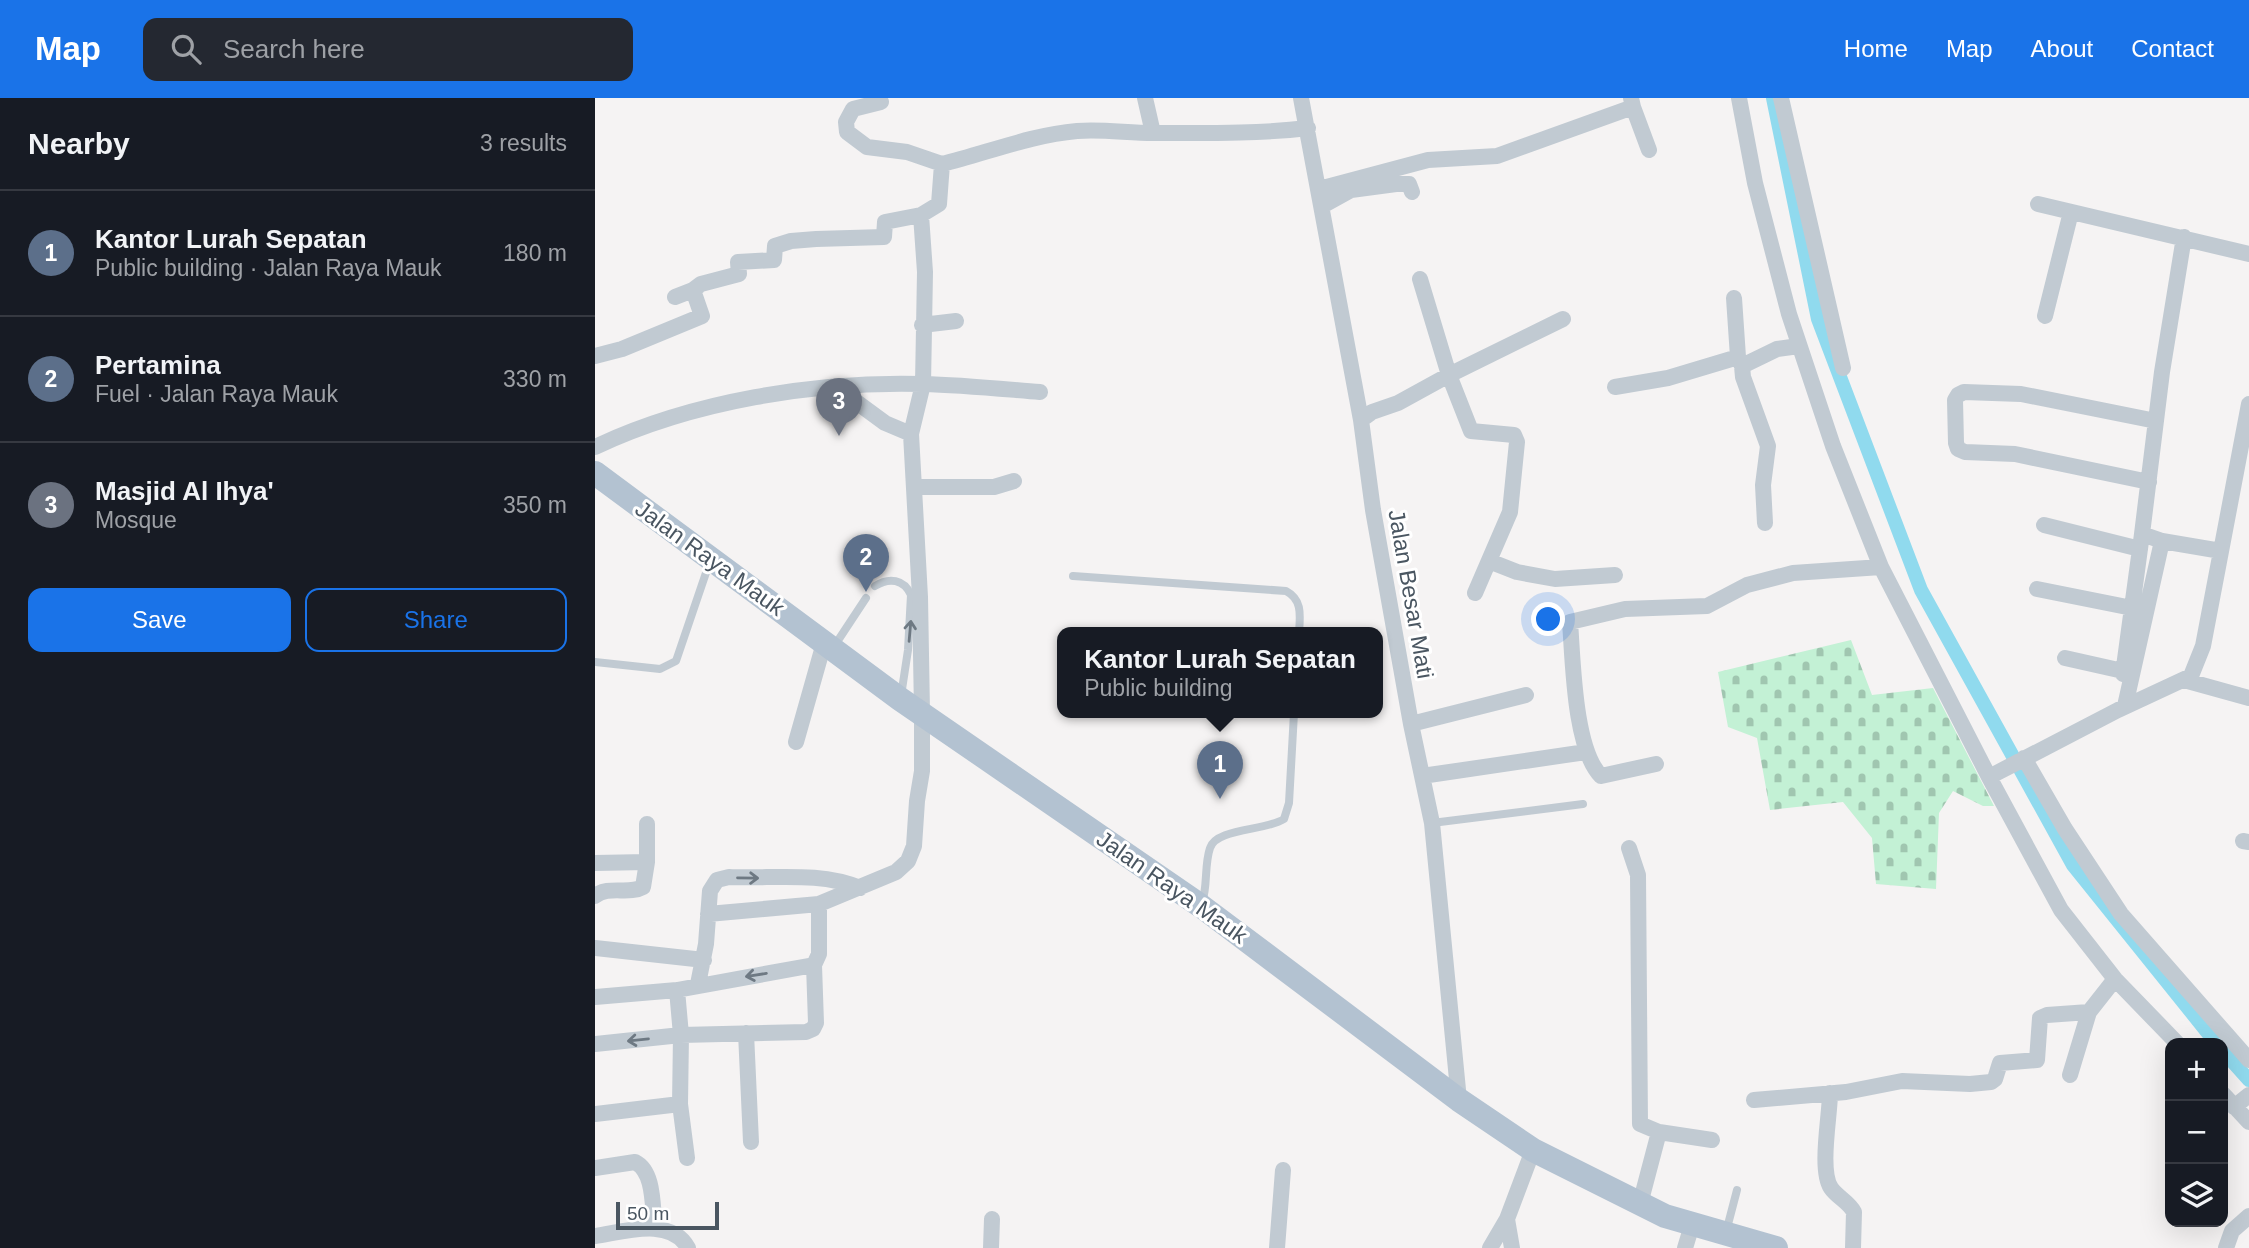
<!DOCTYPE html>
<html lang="en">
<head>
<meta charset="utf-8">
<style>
	:root { --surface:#171b24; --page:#242831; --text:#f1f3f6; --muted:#9ea1a6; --line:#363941; --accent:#1a73e8 }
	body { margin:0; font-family:Helvetica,sans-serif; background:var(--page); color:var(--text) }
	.controls { position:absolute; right:21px; bottom:21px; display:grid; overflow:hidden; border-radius:14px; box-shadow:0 7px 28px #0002 }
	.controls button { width:63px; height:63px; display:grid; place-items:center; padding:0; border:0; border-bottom:2px solid var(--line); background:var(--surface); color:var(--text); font:35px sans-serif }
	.scale { position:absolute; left:21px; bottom:18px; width:103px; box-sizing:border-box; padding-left:7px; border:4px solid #4a5661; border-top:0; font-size:19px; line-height:24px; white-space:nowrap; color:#4a5661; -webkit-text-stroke:5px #fff; paint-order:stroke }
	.you { position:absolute; left:954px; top:522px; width:24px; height:24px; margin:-18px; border:5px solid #fff; border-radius:50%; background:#1a73e8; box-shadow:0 0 0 10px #1a73e833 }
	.badge { display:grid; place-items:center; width:46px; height:46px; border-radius:50%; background:var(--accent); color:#fff; font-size:23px; font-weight:700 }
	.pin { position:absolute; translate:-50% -58px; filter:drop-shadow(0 2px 4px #0008) }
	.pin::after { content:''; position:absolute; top:37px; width:24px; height:21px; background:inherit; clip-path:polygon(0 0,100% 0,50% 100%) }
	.popup { position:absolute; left:462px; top:529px; width:326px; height:91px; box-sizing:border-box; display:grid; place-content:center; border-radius:14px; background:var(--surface); filter:drop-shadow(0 2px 5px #0005); font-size:23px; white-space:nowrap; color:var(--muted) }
	.popup b { font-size:26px; color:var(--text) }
	.popup::after { content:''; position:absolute; left:50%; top:100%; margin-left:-14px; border:14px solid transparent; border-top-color:var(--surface) }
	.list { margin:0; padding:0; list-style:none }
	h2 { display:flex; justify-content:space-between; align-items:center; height:91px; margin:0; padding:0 28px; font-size:30px }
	h2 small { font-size:23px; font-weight:400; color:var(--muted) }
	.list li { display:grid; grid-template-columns:46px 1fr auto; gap:21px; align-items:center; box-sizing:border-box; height:126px; padding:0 28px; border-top:2px solid var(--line) }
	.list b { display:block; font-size:26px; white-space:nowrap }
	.list p { margin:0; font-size:23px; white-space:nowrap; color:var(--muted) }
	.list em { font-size:23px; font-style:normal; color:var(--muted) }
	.actions { display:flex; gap:14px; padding:21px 28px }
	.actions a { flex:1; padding:16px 0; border:2px solid var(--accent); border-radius:14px; text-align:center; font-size:24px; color:var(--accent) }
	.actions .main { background:var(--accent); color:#fff }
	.icon { flex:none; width:38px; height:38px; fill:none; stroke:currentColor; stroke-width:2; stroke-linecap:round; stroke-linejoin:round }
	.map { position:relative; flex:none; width:1654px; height:1150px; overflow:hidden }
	header { display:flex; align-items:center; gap:42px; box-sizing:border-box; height:98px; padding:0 35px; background:var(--accent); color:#fff }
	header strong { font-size:33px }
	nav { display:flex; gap:38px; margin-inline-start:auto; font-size:24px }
	.search { width:490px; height:63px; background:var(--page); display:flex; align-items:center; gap:18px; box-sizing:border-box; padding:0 24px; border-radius:14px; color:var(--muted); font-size:26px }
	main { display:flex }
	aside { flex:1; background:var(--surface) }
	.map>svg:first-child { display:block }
	.cemetery { fill:url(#cemetery-stones) }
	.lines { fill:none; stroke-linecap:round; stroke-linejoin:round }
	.canal { stroke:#90daee; stroke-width:14 }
	.service { stroke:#c1cad2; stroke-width:8 }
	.minor { stroke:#c1cad2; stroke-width:16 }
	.primary { stroke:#b3c2d1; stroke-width:24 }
	.oneway { stroke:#6e7983 }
	.labels { text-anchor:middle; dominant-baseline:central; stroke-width:6; stroke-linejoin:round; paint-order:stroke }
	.street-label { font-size:23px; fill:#4a5661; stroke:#fff }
</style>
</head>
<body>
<header>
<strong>Map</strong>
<div class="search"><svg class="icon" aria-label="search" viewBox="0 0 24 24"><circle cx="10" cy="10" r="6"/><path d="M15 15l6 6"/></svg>Search here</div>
<nav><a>Home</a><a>Map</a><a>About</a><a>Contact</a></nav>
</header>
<main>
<aside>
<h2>Nearby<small>3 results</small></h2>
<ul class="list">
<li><span class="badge" style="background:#5c6f8a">1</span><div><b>Kantor Lurah Sepatan</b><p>Public building · Jalan Raya Mauk</p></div><em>180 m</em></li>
<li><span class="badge" style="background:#5c6f8a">2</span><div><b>Pertamina</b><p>Fuel · Jalan Raya Mauk</p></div><em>330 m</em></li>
<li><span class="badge" style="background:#6b7280">3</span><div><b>Masjid Al Ihya'</b><p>Mosque</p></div><em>350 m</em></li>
</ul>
<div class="actions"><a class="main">Save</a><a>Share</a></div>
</aside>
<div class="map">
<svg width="1654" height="1150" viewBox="0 0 1654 1150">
	<defs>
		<pattern id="cemetery-stones" width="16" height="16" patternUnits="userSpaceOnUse" patternTransform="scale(1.75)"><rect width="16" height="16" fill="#c3f1d5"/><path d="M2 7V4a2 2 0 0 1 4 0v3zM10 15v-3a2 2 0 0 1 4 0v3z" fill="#a0c6b0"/></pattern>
	</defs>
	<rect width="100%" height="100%" fill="#f5f3f3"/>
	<path class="cemetery" d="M 1256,542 L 1277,597 L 1338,590 L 1399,708 L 1388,708 L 1358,693 L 1344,715 L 1341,791 L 1281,786 L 1277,740 L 1248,704 L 1175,712 L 1162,640 L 1133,629 L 1123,574 Z"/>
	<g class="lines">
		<path class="canal" d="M 1178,0 L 1223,221 L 1326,492 L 1478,767 L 1621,945
			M 1628,953 L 1654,982"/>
		<path class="service" d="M 478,478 L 691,493 C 708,502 705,518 704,535
			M 280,488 C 294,479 309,481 316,497 L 313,552 L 306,598
			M 240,547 L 271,500
			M 0,564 L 65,571 L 81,563 L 115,463
			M 837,725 L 988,706
			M 607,805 C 613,787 609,768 615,750 C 621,730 671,733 689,721 L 694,705 L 699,615
			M 1131,1134 L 1142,1092"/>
		<path class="minor" d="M 550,0 L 558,35
			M 706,0 L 766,322 L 778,412 L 816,626 L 837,725 L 864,1002
			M 1144,0 L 1160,85 L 1194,216 L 1238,348 L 1286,469 L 1394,679 L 1466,812 L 1520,881 L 1582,945
			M 1186,0 L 1248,270
			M 286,4 L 258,11 L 251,24 L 252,34 L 272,49 L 312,54 L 347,66
			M 1038,9 L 1054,52
			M 724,91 L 833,62 L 902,58 L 1038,9 L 1036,0
			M 1443,106 L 1654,156
			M 727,108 L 756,92 L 801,86 L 814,86 L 817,94
			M 825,181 L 854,277 L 876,333 L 919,337 L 922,344 L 915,414 L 880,495
			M 98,192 L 106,186 L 144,176 L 143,164 L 179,162 L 180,148 L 196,143 L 221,141 L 289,139 L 290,124 L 326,117 L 344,106 L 347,66 C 392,55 436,37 482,33 C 507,31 533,35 558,35 C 609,35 662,36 713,30
			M 1139,200 L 1143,259
			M 1450,218 L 1476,114
			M 327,227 L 361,223
			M 0,258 L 27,251 L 107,218 L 98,192 L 80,199
			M 1147,268 L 1148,279 L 1173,348 L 1168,387 L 1170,425
			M 241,289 L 290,325 L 316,336
			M 1020,289 L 1073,280 L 1143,259 L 1147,268 L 1182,251 L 1204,248
			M 766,322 L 777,314 L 803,305 L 854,277 L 968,221
			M 0,349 C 97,303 221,283 328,286 C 367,287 407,291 445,294
			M 1554,384 L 1420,356 L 1370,354 L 1363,351 L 1361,345 L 1360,302 L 1363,297 L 1369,294 L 1426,296 L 1561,323
			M 319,389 L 399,389 L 419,383
			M 1449,427 L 1545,451
			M 1567,443 L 1626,453
			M 894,463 L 922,474 L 960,481 L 1020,477
			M 1442,491 L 1537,510
			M 1470,560 L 1528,573
			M 1528,576 L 1547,436
			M 1589,582 L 1654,600
			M 1530,608 L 1567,443 L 1547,436 L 1567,274 L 1589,139
			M 816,626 L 931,597
			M 201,644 L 229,545
			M 1429,660 L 1470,731 L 1526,816 L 1654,962
			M 1061,666 L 1006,678 C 979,651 978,562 975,524 L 1030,511 L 1112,508 L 1152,487 L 1198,475 L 1286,469
			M 827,678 L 991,654
			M 1394,679 L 1523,612 L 1596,578 L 1608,548 L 1654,306
			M 1648,743 L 1654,744
			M 1034,750 L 1043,777 L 1045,1026 L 1064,1034 L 1117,1042
			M 0,765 L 52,764
			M 0,798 C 13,787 34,797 48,789 L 52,764 L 52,726
			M 113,816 L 224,806 L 301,774 L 313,763 L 319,748 L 322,703 L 327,673 L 327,614 L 325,499 L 316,336 L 328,286 L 330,174 L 326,117
			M 0,850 L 109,862
			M 103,886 L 111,846 L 115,793 L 122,782 L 134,779 C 177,781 224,773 265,790
			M 82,892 L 86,937 L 85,1006 L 92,1060
			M 0,899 L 82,892 L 219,867
			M 151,935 L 156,1044
			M 0,946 L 86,937 L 211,934 L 218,931 L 221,925 L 219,867 L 224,856 L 224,806
			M 1475,977 L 1494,914 L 1520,881
			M 1235,995 C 1235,1018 1224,1072 1236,1090 C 1242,1099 1254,1104 1259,1114 L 1258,1150
			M 1628,996 L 1654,1024
			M 1159,1002 L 1251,994 L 1307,983 L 1375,986 L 1396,984 L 1400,981 L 1405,965 L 1442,962 L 1445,920 L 1452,917 L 1494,914
			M 1639,1009 L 1654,997
			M 0,1016 L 85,1006
			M 0,1070 L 40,1064 C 60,1074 57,1110 60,1130
			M 1045,1106 L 1064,1034
			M 912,1121 L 917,1150
			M 0,1138 C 28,1134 76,1118 93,1150
			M 396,1150 L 397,1121
			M 682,1150 L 688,1072
			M 895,1150 L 912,1121 L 938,1052
			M 1090,1150 L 1097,1127
			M 1631,1150 L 1637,1133 L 1654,1118"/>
		<path class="primary" d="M 0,375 L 305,601 L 606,808 L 864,1002 L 938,1052 L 1070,1118 L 1181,1150"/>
	</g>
	<defs><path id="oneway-shaft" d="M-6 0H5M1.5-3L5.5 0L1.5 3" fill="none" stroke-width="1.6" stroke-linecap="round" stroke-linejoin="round" transform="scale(1.75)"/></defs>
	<g class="oneway">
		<use href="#oneway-shaft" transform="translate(315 533) rotate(-85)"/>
		<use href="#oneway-shaft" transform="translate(153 780) rotate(1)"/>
		<use href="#oneway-shaft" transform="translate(161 877) rotate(171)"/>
		<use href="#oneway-shaft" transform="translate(43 942) rotate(174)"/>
	</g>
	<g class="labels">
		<g class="street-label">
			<text transform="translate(115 460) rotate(36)">Jalan Raya Mauk</text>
			<text transform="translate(816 496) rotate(80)">Jalan Besar Mati</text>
			<text transform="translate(577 789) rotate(35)">Jalan Raya Mauk</text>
		</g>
	</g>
</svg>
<div class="controls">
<button>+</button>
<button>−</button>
<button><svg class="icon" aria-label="layers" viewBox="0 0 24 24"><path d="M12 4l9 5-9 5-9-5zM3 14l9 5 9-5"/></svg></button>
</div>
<div class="scale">50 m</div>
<div class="you"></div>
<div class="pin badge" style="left:625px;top:701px;background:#5c6f8a">1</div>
<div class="popup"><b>Kantor Lurah Sepatan</b>Public building</div>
<div class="pin badge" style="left:271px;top:494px;background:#5c6f8a">2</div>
<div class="pin badge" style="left:244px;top:338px;background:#6b7280">3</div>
</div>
</main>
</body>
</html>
